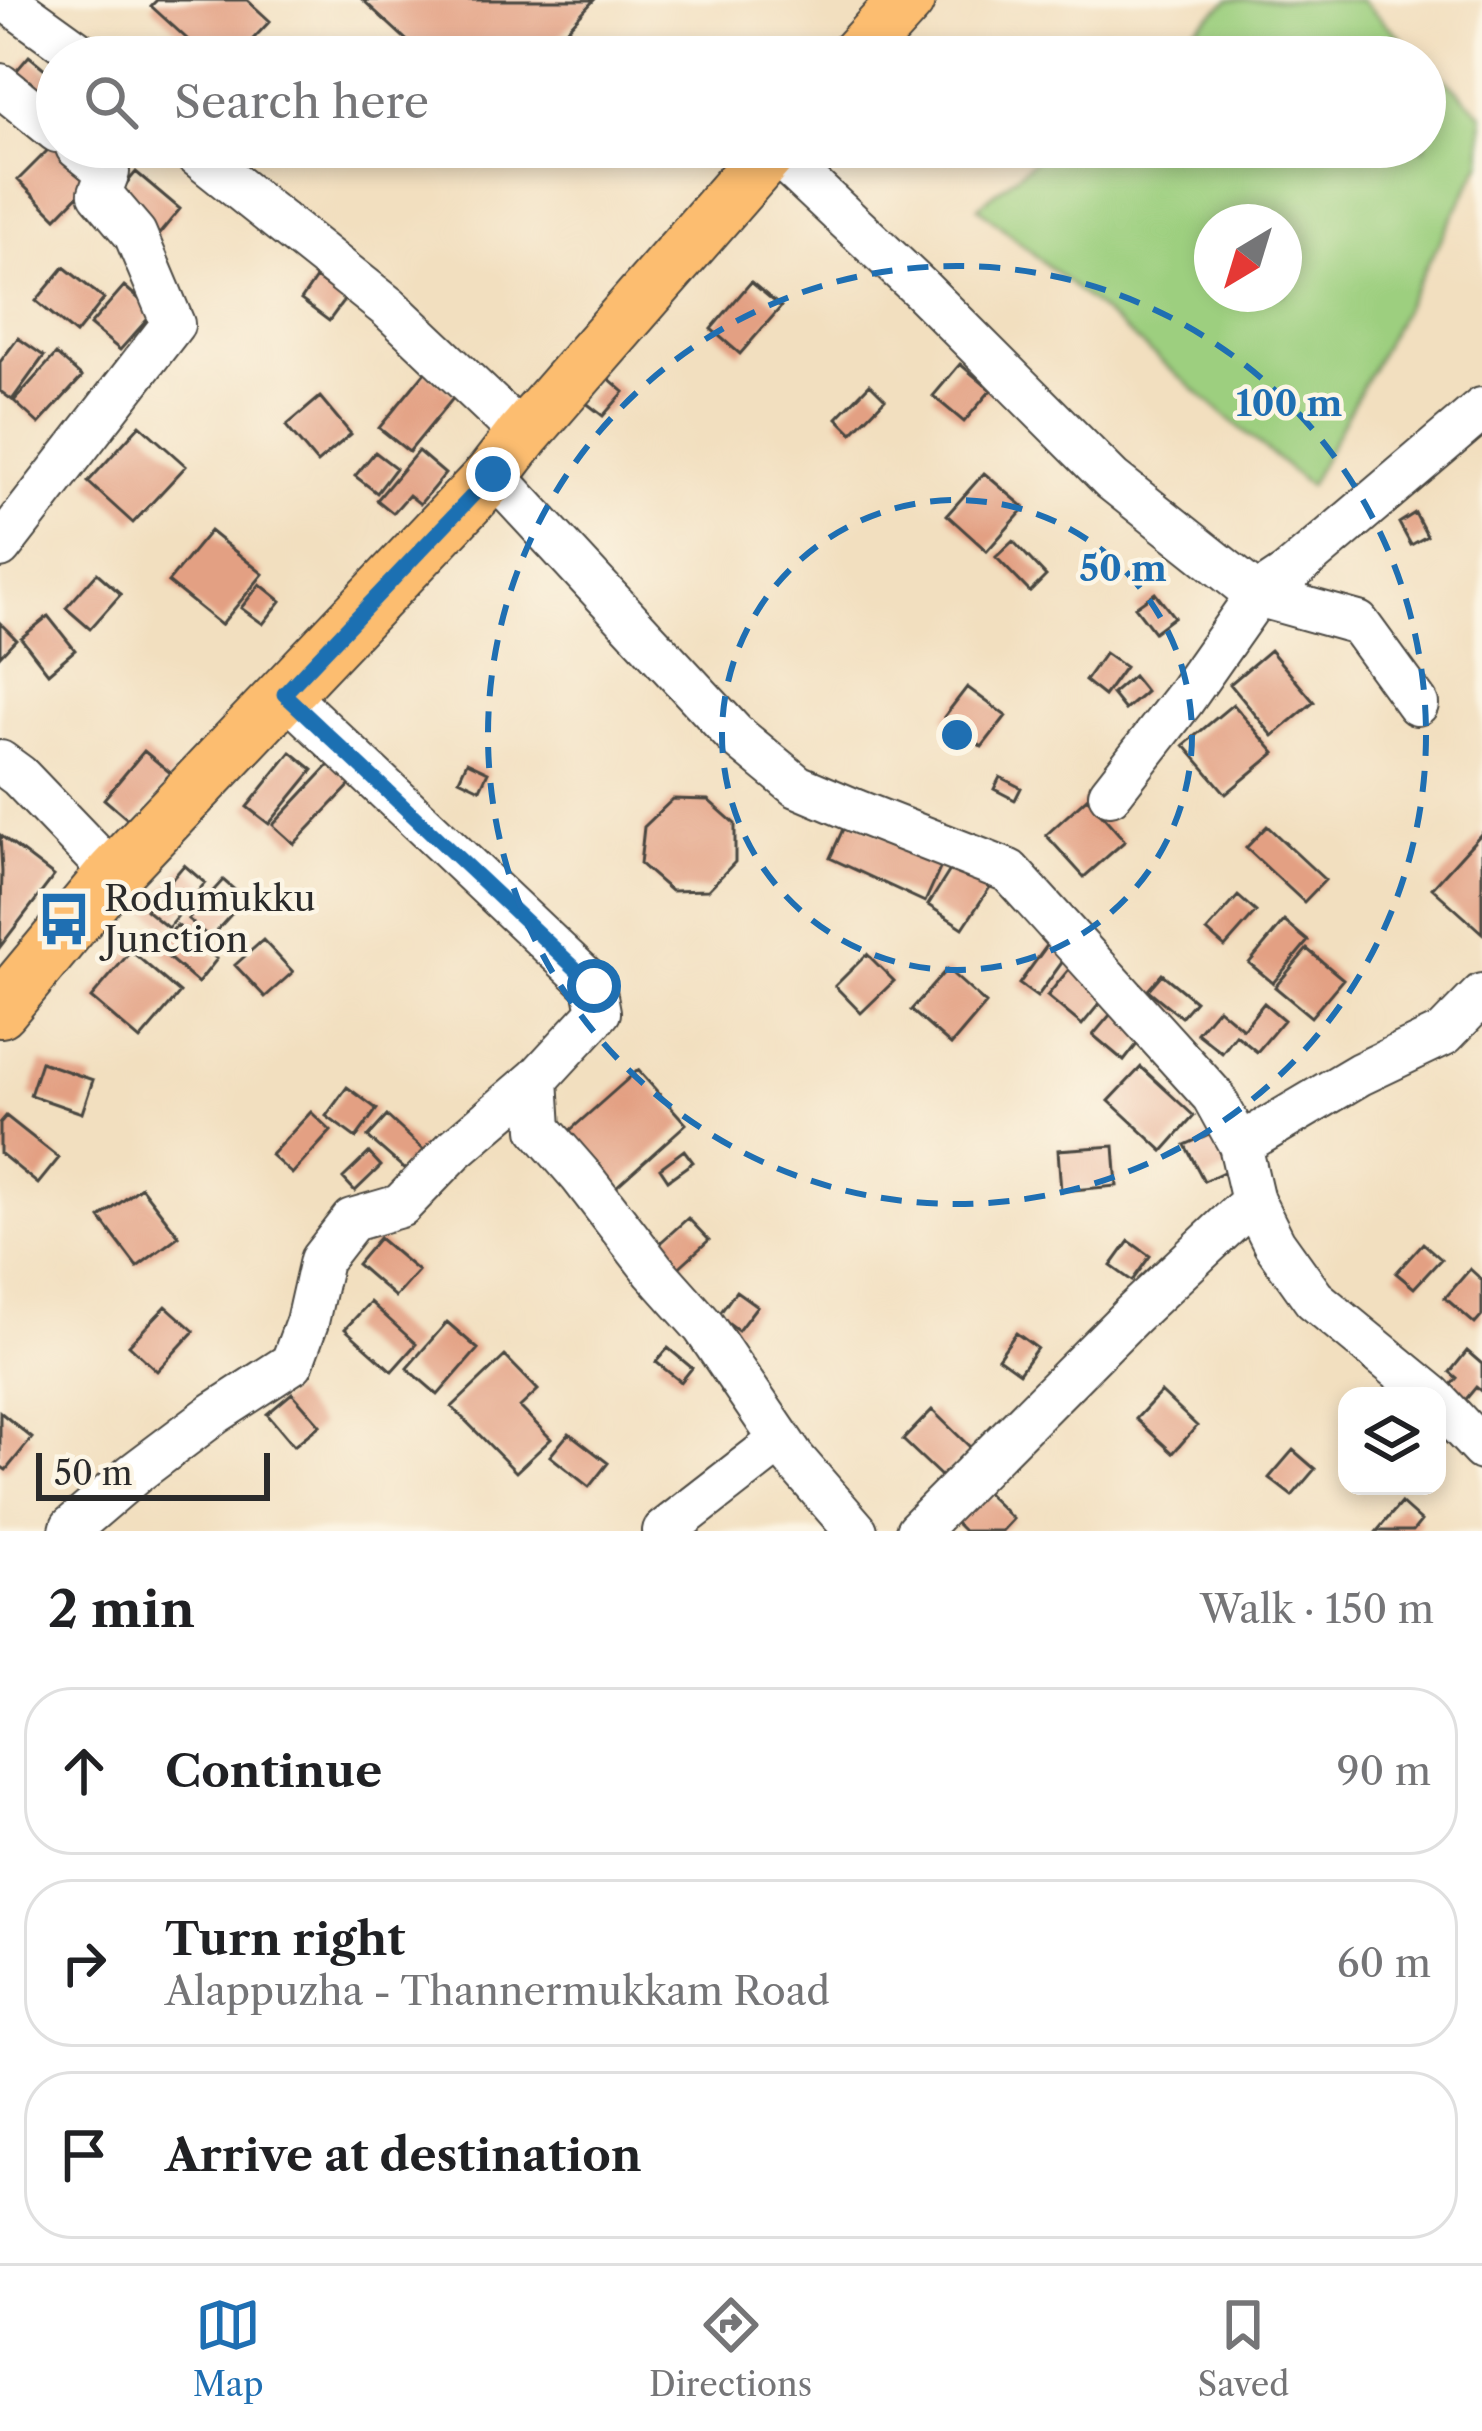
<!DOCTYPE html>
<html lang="en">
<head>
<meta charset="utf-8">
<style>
	:root { --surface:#fff; --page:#f6f6f6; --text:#202124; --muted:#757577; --line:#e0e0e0; --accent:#1f6fb2 }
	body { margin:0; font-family:"Libre Caslon Text",serif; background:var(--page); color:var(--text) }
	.controls { position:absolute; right:36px; bottom:36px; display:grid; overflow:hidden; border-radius:24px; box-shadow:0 6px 18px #0003 }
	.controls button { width:108px; height:108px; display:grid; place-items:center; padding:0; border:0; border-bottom:3px solid var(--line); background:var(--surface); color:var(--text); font:60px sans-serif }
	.compass { position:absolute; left:1194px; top:204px; width:108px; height:108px; border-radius:50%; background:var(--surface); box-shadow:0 6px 18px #0003; rotate:218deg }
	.scale { position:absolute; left:36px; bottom:30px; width:234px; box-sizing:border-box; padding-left:12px; border:6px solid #2b2b2b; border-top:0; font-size:33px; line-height:42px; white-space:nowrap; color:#2b2b2b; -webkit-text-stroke:9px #fcf5e5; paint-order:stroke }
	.stop { position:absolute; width:36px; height:36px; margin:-27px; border:9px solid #1f6fb2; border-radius:50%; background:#fff }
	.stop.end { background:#1f6fb2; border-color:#fff; box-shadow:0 3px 12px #0008 }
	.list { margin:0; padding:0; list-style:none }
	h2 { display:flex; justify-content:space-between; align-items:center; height:156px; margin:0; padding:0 48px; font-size:51px }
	h2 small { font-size:39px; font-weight:400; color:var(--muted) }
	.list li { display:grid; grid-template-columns:78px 1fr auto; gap:36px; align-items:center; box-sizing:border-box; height:168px; margin:0 24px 24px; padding:0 24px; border:3px solid var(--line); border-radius:48px }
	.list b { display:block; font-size:45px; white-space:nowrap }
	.list p { margin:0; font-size:39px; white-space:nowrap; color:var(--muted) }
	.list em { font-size:39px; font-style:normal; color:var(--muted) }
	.icon { flex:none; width:66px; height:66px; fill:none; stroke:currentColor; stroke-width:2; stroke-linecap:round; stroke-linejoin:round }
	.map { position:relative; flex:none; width:1482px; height:1531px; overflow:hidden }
	.search { position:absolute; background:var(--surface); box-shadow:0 6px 18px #0003; left:36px; right:36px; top:36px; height:132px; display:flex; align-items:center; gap:30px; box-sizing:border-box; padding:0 42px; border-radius:66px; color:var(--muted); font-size:45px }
	.sheet { height:732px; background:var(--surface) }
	nav { display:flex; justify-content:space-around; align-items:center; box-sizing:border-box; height:168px; border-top:3px solid var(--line); background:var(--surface); font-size:33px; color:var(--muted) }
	nav a { display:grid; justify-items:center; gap:6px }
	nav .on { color:var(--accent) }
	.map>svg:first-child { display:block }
	.green { fill:#9dcf7f; stroke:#647d55; stroke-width:3; fill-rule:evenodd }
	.building { fill:#e3a083 }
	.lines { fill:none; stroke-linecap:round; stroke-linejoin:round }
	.minor-casing { stroke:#494641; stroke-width:46 }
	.major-casing { stroke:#494641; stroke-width:58 }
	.minor { stroke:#fff; stroke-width:42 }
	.major { stroke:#fcbd6f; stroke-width:54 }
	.route { stroke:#1f6fb2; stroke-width:15 }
	.ring { fill:none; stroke:#1f6fb2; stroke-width:6; stroke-dasharray:21 15 }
	.labels { text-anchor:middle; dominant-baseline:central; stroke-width:9; stroke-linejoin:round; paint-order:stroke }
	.poi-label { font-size:36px; fill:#2b2b2b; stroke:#fcf5e5; text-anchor:start }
	.centre { fill:#1f6fb2; stroke:#fcf5e5; stroke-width:6 }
	.ring-label { font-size:36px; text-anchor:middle; font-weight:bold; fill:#1f6fb2; stroke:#fcf5e5; stroke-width:9; stroke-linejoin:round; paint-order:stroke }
</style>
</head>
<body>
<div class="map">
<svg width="1482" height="1531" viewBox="0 0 1482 1531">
	<rect width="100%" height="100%" fill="#fcf5e5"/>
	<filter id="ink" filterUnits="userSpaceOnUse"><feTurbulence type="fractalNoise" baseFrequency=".00833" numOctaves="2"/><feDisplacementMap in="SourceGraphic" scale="24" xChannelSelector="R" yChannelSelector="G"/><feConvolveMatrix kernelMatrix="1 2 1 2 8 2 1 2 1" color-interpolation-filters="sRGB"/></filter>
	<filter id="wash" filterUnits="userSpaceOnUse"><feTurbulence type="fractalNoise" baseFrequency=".004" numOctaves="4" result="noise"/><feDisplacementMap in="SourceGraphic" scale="48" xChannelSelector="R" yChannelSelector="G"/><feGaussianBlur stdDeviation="2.7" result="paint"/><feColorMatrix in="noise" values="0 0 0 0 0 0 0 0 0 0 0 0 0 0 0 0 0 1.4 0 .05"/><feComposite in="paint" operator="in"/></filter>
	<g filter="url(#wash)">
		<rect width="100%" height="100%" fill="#f2dfbf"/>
		<path class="green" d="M 1229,0 L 1361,0 L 1421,57 L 1160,57 Z
			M 1425,60 L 1482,114 L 1482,162 L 1309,486 L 978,207 L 1051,147 L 1425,147 ZM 1212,222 L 1284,222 L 1284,294 L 1212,294 Z"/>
		<g id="blocks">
			<path class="building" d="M 157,0 L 247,0 L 270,21 L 236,57 L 207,57 L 151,6 Z
				M 363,0 L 594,0 L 541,57 L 425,57 Z
				M 29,56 L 57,79 L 57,86 L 43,102 L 12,76 Z
				M 57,141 L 96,177 L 56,218 L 18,180 Z
				M 136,172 L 180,209 L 156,238 L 111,202 Z
				M 64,267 L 104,299 L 76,334 L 36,301 Z
				M 316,278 L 345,299 L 329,321 L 301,300 Z
				M 751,282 L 781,307 L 740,354 L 711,329 Z
				M 124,286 L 154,312 L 120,350 L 90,325 Z
				M 18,338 L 44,356 L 12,400 L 0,391 L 0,362 Z
				M 56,354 L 82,377 L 39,424 L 14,401 Z
				M 960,364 L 991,390 L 964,422 L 933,396 Z
				M 426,371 L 455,396 L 409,452 L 379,428 Z
				M 607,377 L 624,392 L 603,416 L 585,402 Z
				M 870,384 L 885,399 L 852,433 L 837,418 Z
				M 320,397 L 351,434 L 317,463 L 286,426 Z
				M 140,425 L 186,466 L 133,523 L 88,482 Z
				M 418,451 L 445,474 L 420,504 L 409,495 L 393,513 L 377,500 Z
				M 375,452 L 396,468 L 377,493 L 355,476 Z
				M 984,473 L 1025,508 L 987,551 L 947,515 Z
				M 1415,513 L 1427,536 L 1411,545 L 1399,523 Z
				M 210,531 L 263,574 L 221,625 L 168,582 Z
				M 1013,541 L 1046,576 L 1030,592 L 996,557 Z
				M 97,573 L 121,594 L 90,629 L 66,608 Z
				M 260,584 L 281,601 L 263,624 L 241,608 Z
				M 1155,593 L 1174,617 L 1154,632 L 1135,607 Z
				M 48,616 L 75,650 L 48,673 L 21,638 Z
				M 0,623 L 16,639 L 0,656 Z
				M 1270,650 L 1314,702 L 1273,736 L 1230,684 Z
				M 1105,653 L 1125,667 L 1104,696 L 1085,681 Z
				M 1133,676 L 1146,692 L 1125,710 L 1112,694 Z
				M 967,687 L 1006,716 L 982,747 L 944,717 Z
				M 1233,704 L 1275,753 L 1226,794 L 1184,745 Z
				M 144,751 L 173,775 L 132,823 L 104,799 Z
				M 291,752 L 313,770 L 269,824 L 247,807 Z
				M 467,762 L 488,772 L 480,789 L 459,779 Z
				M 331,763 L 352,783 L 294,844 L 273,825 Z
				M 1000,777 L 1021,788 L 1015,800 L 994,789 Z
				M 1087,798 L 1125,841 L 1084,877 L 1046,835 Z
				M 673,799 L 708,800 L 735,824 L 735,862 L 708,890 L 671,891 L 640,864 L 644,827 Z
				M 848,818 L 943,862 L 925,902 L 830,858 Z
				M 1267,826 L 1325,880 L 1304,902 L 1246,848 Z
				M 1482,833 L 1482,933 L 1432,888 Z
				M 0,835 L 54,876 L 0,947 L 2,872 Z
				M 954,864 L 990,887 L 963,928 L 928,905 Z
				M 184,865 L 205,883 L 168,928 L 146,910 Z
				M 223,880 L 245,899 L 210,938 L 188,919 Z
				M 1238,896 L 1256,912 L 1225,947 L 1207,931 Z
				M 1284,921 L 1308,941 L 1273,983 L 1249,963 Z
				M 177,925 L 217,959 L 198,983 L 157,948 Z
				M 263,940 L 293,972 L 265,997 L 235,965 Z
				M 1048,944 L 1066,957 L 1037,997 L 1019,984 Z
				M 1307,949 L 1343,979 L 1311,1017 L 1275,987 Z
				M 131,951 L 180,993 L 140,1040 L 91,998 Z
				M 867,954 L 894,981 L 861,1013 L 835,986 Z
				M 1074,963 L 1109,992 L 1082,1025 L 1047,996 Z
				M 947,969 L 986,1004 L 951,1045 L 911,1010 Z
				M 1162,974 L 1195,1001 L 1181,1017 L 1148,990 Z
				M 1264,1003 L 1284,1020 L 1257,1052 L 1236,1035 L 1222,1053 L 1197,1033 L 1218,1008 L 1243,1029 Z
				M 1115,1009 L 1145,1034 L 1124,1061 L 1093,1035 Z
				M 41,1062 L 93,1080 L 82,1113 L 30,1095 Z
				M 1141,1067 L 1194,1116 L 1163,1151 L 1109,1101 Z
				M 638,1070 L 686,1124 L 616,1187 L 567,1133 Z
				M 347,1087 L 377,1109 L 356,1138 L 326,1116 Z
				M 311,1112 L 331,1131 L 292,1174 L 271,1155 Z
				M 6,1116 L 59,1158 L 38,1184 L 0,1153 L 0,1123 Z
				M 387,1116 L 427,1153 L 409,1173 L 368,1137 Z
				M 1216,1131 L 1234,1167 L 1204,1181 L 1185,1145 Z
				M 1114,1146 L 1117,1186 L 1061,1191 L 1058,1150 Z
				M 684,1150 L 693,1162 L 668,1180 L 660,1168 Z
				M 369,1153 L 381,1166 L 355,1191 L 343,1178 Z
				M 141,1187 L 179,1236 L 137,1267 L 100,1218 Z
				M 688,1218 L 709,1240 L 673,1273 L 652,1250 Z
				M 379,1238 L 418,1271 L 395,1297 L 357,1264 Z
				M 1129,1241 L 1150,1256 L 1132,1281 L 1111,1266 Z
				M 1423,1243 L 1441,1259 L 1414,1288 L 1396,1273 Z
				M 1470,1269 L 1482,1280 L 1482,1316 L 1475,1324 L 1445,1298 Z
				M 736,1291 L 757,1306 L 738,1331 L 718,1316 Z
				M 370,1302 L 416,1344 L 392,1371 L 345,1329 Z
				M 166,1306 L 194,1331 L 157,1371 L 129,1345 Z
				M 447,1322 L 478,1349 L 438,1395 L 407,1368 Z
				M 1016,1333 L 1037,1348 L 1019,1373 L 998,1358 Z
				M 668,1348 L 692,1368 L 681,1382 L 656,1362 Z
				M 1467,1351 L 1482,1364 L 1482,1392 L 1476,1387 L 1462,1404 L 1446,1390 L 1457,1378 L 1450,1372 Z
				M 505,1356 L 538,1390 L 520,1407 L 551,1439 L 516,1472 L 452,1407 Z
				M 1161,1392 L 1197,1426 L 1173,1453 L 1136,1419 Z
				M 292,1393 L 320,1425 L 294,1446 L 267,1414 Z
				M 932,1410 L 971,1448 L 942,1477 L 903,1440 Z
				M 0,1412 L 32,1438 L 6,1470 L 0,1466 Z
				M 569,1433 L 608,1463 L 589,1487 L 550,1456 Z
				M 1293,1450 L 1315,1469 L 1292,1496 L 1269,1478 Z
				M 981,1488 L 1013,1519 L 1002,1531 L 964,1531 L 952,1519 Z
				M 1401,1503 L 1421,1521 L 1413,1531 L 1377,1531 Z"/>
		</g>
	</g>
	<g filter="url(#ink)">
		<use href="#blocks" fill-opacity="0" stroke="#494641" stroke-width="3"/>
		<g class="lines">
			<defs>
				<path id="minor" d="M 6,0 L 85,57
					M 0,85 L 57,131
					M 187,147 L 389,308 L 523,435
					M 772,149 L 921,289 L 1112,480 L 1257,595 L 1287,575 L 1482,409
					M 493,474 L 734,734 L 797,786 L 856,811 L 1009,871 L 1213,1096 L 1240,1145 L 1253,1201 L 1274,1243 L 1314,1299 L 1432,1396
					M 0,547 L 173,324 L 135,234 L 100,193 L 108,172 L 77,147
					M 285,694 L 594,986 L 599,1012 L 537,1079 L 540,1129 L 581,1176 L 654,1271 L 704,1327 L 793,1458 L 856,1531
					M 0,762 L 19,776 L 113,874
					M 1110,794 L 1184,699 L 1257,595 L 1358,623 L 1417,704
					M 1240,1145 L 1360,1074 L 1444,1034 L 1482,995
					M 1437,1401 L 1482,1449
					M 71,1531 L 72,1527 L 134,1474 L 215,1413 L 292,1363 L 307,1322 L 321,1260 L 352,1220 L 400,1206 L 454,1150 L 537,1079
					M 664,1531 L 781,1440
					M 917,1531 L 1132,1315 L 1253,1201"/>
				<path id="major" d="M 855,57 L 907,0
					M 0,1010 L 113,874 L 493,474 L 523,435 L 774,147"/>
			</defs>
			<use href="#minor" class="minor-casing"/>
			<use href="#major" class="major-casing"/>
			<use href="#minor" class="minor"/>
			<use href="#major" class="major"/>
		</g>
	</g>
	<g class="lines" filter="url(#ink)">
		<path class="route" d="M 493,474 L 284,694 L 594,986"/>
	</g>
	<g class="ring">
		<circle cx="957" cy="735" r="235"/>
		<circle cx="957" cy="735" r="469"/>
	</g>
	<defs>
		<symbol id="bus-bare" viewBox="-9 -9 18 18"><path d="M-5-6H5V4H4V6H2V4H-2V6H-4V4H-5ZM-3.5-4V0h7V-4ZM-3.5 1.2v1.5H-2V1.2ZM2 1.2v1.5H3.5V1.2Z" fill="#1f6fb2" stroke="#fcf5e5" stroke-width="2.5" paint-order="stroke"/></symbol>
	</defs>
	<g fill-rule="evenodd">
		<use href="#bus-bare" x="26" y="881" width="76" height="76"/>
	</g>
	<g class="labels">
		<g class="poi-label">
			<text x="104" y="898">Rodumukku<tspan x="104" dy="41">Junction</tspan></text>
		</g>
	</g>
	<circle cx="957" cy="735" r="18" class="centre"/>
	<g class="ring-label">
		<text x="1289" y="416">100 m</text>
		<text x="1123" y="581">50 m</text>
	</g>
</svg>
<div class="controls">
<button><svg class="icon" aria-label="layers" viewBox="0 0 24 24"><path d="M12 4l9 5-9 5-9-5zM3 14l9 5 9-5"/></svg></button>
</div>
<svg class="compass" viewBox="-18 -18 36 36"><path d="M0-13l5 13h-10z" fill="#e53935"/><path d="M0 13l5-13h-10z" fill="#757577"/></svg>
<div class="scale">50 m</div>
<div class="stop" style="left:594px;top:986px"></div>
<div class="stop end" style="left:493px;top:474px"></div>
<div class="search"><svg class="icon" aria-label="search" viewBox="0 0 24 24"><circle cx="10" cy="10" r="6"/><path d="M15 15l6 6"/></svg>Search here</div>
</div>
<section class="sheet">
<h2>2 min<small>Walk · 150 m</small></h2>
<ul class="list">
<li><svg class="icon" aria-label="ahead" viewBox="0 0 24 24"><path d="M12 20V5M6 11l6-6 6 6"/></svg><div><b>Continue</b></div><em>90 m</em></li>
<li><svg class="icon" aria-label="right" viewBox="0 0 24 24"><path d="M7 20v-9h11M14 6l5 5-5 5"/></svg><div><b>Turn right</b><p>Alappuzha - Thannermukkam Road</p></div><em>60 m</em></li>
<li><svg class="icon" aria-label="arrive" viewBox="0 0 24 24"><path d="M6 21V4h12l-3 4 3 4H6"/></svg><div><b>Arrive at destination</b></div></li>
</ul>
</section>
<nav>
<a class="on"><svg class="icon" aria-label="map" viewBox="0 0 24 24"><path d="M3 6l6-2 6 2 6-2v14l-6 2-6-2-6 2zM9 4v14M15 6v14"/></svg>Map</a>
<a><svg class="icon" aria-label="directions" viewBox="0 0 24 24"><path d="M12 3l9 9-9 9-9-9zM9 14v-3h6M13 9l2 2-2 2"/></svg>Directions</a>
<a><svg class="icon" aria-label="saved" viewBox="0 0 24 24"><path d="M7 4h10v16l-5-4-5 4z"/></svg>Saved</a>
</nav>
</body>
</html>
